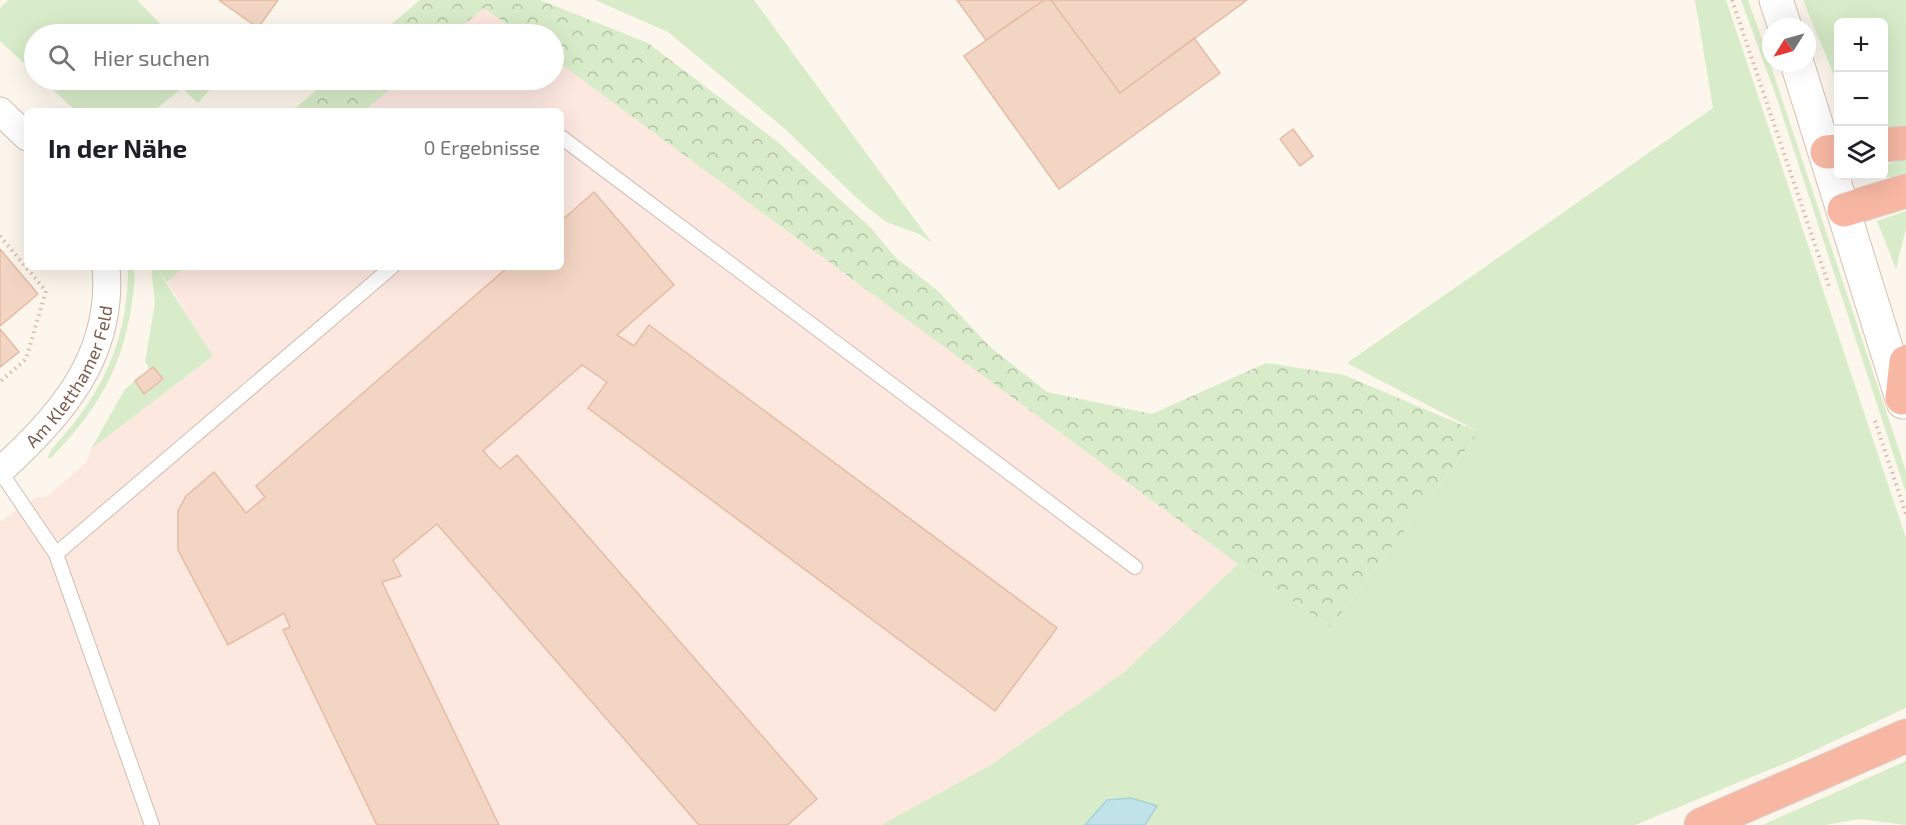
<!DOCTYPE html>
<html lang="de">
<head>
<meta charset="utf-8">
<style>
	:root { --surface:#fff; --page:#f2f2f2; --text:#202124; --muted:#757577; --line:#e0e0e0 }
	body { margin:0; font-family:"Exo 2",sans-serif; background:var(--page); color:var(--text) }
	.controls { position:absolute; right:18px; top:18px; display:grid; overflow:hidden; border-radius:9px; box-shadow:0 6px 24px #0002 }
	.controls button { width:54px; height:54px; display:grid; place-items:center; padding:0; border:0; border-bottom:2px solid var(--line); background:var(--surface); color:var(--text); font:30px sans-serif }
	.compass { position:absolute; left:1762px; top:18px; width:54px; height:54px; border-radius:50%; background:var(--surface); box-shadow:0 6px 24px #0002; rotate:233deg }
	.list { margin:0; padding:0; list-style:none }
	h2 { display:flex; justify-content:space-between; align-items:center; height:78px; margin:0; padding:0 24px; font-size:26px }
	h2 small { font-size:20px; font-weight:400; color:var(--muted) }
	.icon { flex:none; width:33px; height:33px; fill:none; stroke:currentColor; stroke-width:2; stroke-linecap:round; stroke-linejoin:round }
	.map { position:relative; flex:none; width:1906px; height:825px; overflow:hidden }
	.search { position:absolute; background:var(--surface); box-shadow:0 6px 24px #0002; left:24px; top:24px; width:540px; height:66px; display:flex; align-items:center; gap:15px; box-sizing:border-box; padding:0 21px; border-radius:33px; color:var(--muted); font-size:22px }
	.panel { position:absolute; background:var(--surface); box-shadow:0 6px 24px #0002; left:24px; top:108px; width:540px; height:162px; border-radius:9px }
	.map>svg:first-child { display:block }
	.commercial { fill:#fde8e0 }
	.green { fill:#d8ecc9 }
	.forest { fill:url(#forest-crowns) }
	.water { fill:#bfe3e8; stroke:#a5d3da; stroke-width:1.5 }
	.building { fill:#f3d5c3; stroke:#e6bba3; stroke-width:1.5 }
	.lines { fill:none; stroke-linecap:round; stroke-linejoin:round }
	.lane-casing { stroke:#d1beb0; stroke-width:16 }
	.street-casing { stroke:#d1beb0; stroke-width:29 }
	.secondary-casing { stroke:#d6c0b0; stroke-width:35 }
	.highway-casing { stroke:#dad1cd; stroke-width:35 }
	.path { stroke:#d9b8a5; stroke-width:4; stroke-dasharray:1.5 4.5; stroke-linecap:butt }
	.lane { stroke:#fff; stroke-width:14 }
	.street { stroke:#fff; stroke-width:27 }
	.secondary { stroke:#fff; stroke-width:33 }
	.highway { stroke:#f7b7a3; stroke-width:33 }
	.labels { text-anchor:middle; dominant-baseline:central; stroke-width:4.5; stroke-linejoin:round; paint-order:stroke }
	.street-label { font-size:18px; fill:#7a5c4d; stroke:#fffaf3 }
</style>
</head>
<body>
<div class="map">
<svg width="1906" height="825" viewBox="0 0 1906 825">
	<defs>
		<pattern id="forest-crowns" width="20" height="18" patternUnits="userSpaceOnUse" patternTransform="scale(1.5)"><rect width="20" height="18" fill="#d8ecc9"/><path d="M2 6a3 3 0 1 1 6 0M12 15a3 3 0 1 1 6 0" fill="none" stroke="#b4c2a5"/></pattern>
	</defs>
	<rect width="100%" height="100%" fill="#fdf6ec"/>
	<path class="commercial" d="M 484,8 L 520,34 L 453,34 Z
		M 554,59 L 1238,564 L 1123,673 L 989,766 L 881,825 L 0,825 L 0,522 L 36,497 L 46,497 L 88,461 L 91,449 L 213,356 L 167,282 L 184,267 L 561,267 L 561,111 L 364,111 L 401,80 L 554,80 Z"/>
	<path class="green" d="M 8,0 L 137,0 L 170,34 L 34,34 L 34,73 L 0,41 L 0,8 Z
		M 595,0 L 754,0 L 932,243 L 919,234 L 886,222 L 860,201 L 784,128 L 668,32 Z
		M 1695,0 L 1726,0 L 1906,538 L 1906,708 L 1793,760 L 1635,825 L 1145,825 L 1157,806 L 1107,800 L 1085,825 L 881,825 L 989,766 L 1123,673 L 1238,564 L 1331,627 L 1479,432 L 1347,363 L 1713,108 Z
		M 1741,0 L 1748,0 L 1763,42 L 1906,471 L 1906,493 L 1776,96 Z
		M 1803,0 L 1906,0 L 1906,128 L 1884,127 L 1884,22 L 1838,22 L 1838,85 Z
		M 42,80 L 208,80 L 213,86 L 198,103 L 182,88 L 154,111 L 76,111 Z
		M 1906,157 L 1906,177 L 1883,177 C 1884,163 1892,161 1906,157 Z
		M 1906,211 L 1906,228 L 1896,269 L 1877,221 Z
		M 128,267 L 133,267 L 135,277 C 128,356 106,401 50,459 L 48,457 L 50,452 C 58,440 69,431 77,419 C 112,373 128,325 128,267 Z
		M 151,267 L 156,267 L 213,356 L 91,449 L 125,389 L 135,381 L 144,394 L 163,379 L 153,367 L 150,370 L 145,362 L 155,303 Z
		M 1906,761 L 1906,825 L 1859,819 L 1826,825 L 1762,825 Z"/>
	<path class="forest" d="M 420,0 L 540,0 L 648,43 L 779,143 L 872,229 L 895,257 L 938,291 L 989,346 L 1047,392 L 1152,414 L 1266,363 L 1344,375 L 1479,432 L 1331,627 L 1238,564 L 554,59 L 554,34 L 520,34 L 484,8 L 453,34 L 380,34 Z
		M 328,80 L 401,80 L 364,111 L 292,111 Z
		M 156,267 L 184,267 L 167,282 Z"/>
	<path class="water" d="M 1131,798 L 1157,806 L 1145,825 L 1085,825 L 1107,800 Z"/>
	<path class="building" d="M 219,0 L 278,0 L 258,28 Z
		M 957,0 L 1044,0 L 986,40 Z
		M 1044,0 L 1051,0 L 1120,93 L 1194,38 L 1220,73 L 1059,189 L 964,56 Z
		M 1051,0 L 1247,0 L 1120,93 Z
		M 1293,129 L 1313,156 L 1300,166 L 1280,139 Z
		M 594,192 L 674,285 L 617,335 L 634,346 L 649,325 L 1057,628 L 995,711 L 588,408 L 607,382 L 582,365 L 483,451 L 500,469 L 517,455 L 817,799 L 787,825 L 699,825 L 437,524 L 393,560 L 401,576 L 382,582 L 499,825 L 377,825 L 283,630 L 290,627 L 284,613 L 228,645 L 178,550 L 178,511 L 186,496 L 214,472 L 246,513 L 265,497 L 256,486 L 508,267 L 561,267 L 561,221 Z
		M 0,249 L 38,294 L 0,326 Z
		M 0,329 L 19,352 L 0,367 Z
		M 153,367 L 163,379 L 144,394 L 135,381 Z"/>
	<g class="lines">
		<defs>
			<path id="lane" d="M 561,137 L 1135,567
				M 0,471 L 56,554 L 152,825
				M 56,554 L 392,267"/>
			<g id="street">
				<path d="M 0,111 L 27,137"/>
				<path id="s1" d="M 0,471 C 61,416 114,355 106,267"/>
			</g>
			<path id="secondary" d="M 1776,0 L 1785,27
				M 1797,63 L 1903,402"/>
			<path id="highway" d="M 1884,145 L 1906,143
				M 1827,152 L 1838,151
				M 1844,210 L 1906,191
				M 1902,398 L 1906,362
				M 1701,825 L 1906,736"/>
		</defs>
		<use href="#lane" class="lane-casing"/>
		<use href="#street" class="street-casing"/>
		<use href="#secondary" class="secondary-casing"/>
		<use href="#highway" class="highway-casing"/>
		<path class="path" d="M 1732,0 L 1830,289
			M 0,236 L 46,291 L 26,359 L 0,382
			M 1875,421 L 1906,514"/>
		<use href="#lane" class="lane"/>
		<use href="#street" class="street"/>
		<use href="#secondary" class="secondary"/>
		<use href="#highway" class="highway"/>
	</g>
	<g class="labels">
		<g class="street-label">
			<text stroke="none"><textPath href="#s1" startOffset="120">Am Kletthamer Feld</textPath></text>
		</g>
	</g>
</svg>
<div class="controls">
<button>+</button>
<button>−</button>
<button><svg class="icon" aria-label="layers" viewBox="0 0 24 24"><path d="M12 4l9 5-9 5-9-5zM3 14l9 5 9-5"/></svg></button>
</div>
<svg class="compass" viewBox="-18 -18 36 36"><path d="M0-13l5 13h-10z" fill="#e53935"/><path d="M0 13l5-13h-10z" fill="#757577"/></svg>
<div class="search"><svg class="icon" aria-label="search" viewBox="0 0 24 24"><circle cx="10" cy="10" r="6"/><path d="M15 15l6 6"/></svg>Hier suchen</div>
<section class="panel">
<h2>In der Nähe<small>0 Ergebnisse</small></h2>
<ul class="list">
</ul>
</section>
</div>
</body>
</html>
